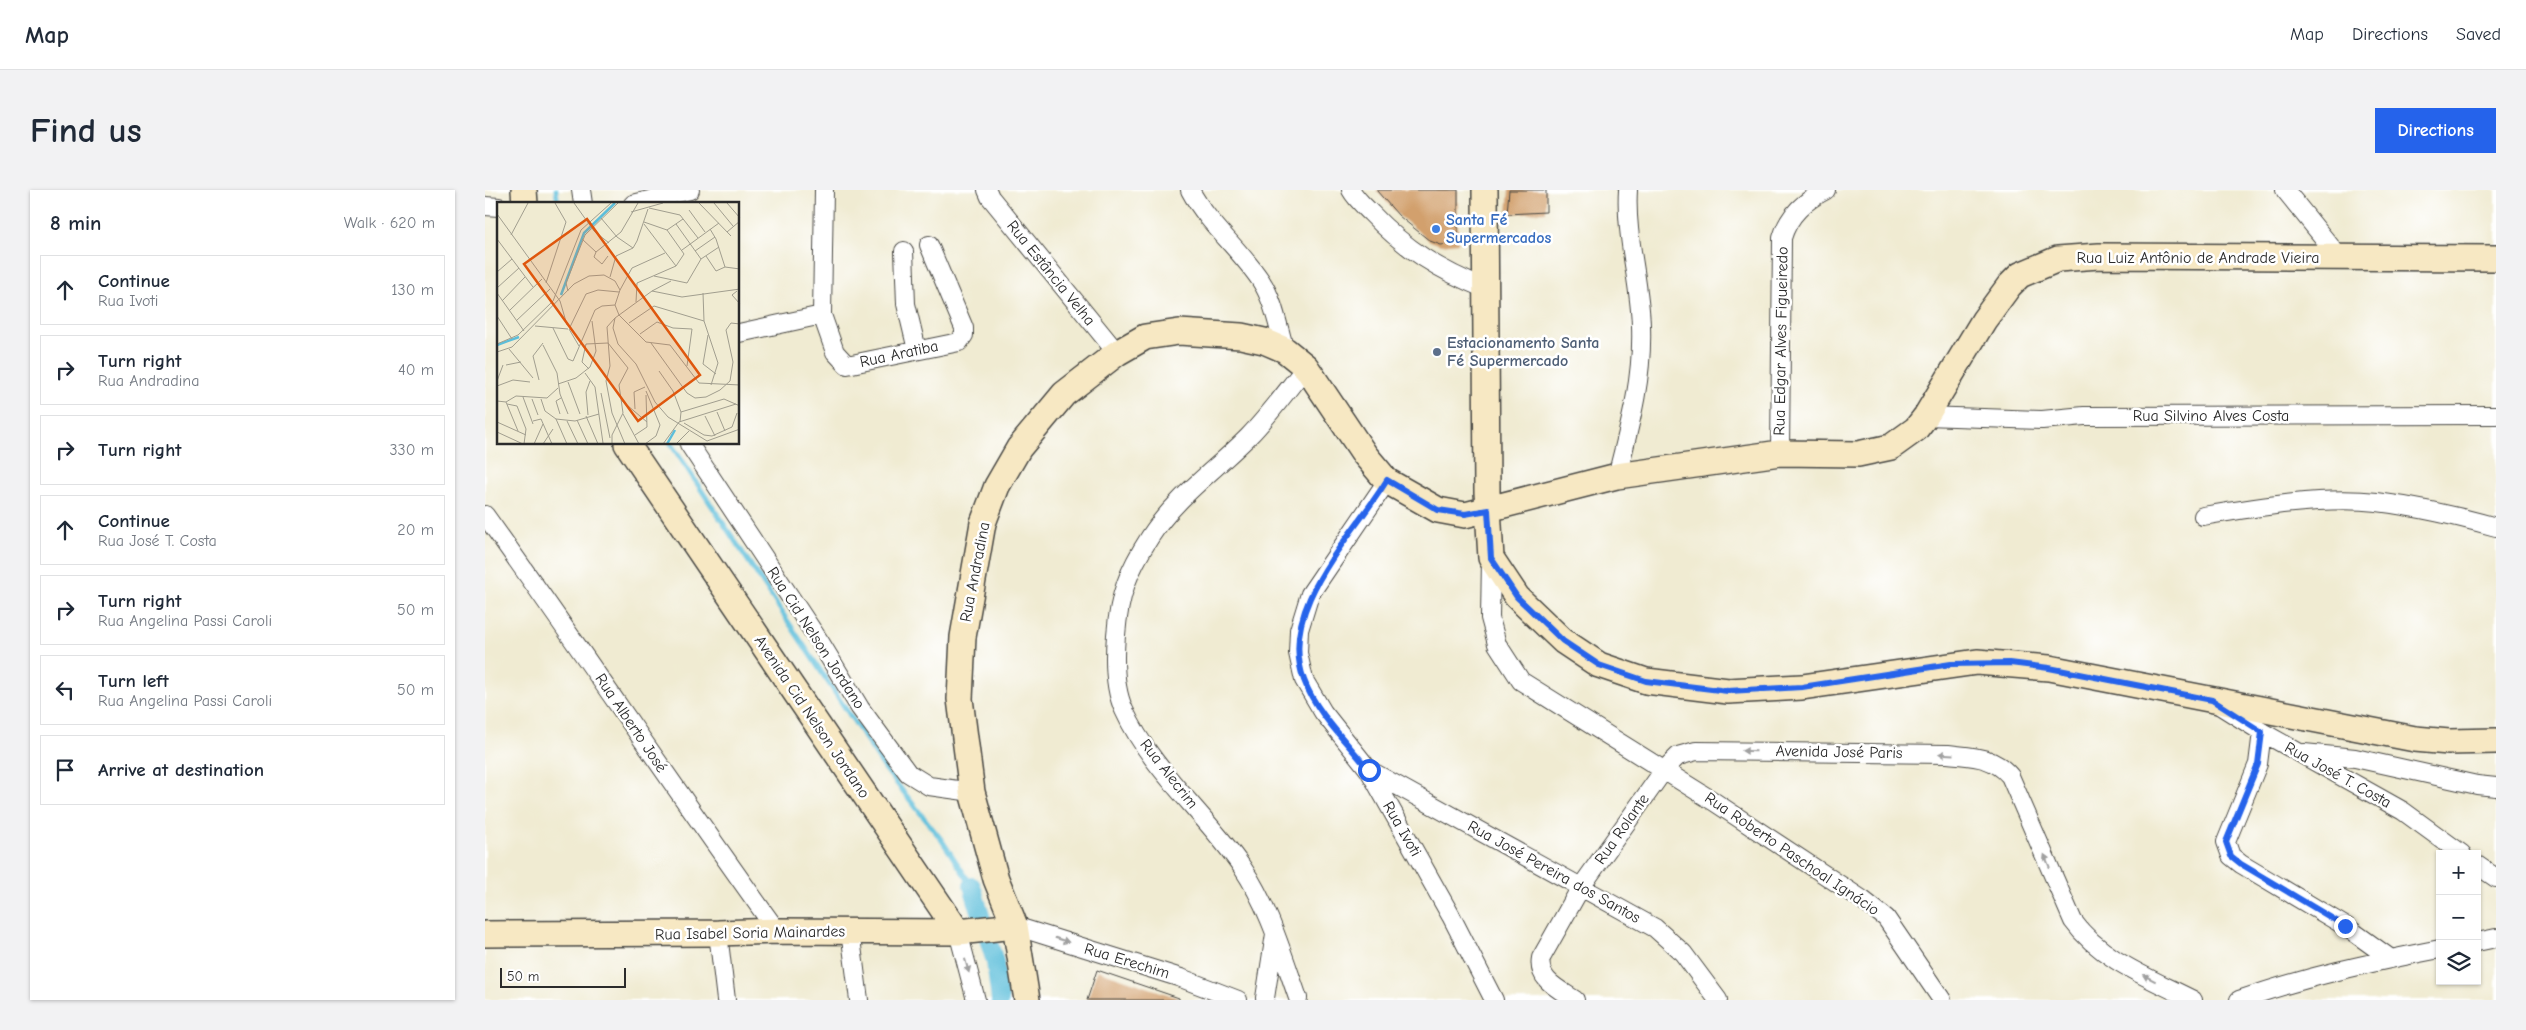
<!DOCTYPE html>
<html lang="en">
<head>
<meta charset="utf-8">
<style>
	:root { --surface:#fff; --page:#f2f2f3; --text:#1f2937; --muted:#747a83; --line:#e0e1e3; --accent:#2563eb }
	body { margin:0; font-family:"Comic Neue",sans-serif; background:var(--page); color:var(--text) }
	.controls { position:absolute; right:15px; bottom:15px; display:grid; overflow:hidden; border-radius:0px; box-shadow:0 1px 4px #0004 }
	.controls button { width:45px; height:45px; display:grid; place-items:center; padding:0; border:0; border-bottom:1px solid var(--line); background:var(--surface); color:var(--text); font:25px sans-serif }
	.scale { position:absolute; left:15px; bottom:12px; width:126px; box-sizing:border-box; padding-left:5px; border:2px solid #2b2b2b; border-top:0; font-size:14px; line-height:18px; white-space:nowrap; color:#2b2b2b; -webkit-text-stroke:4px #fff; paint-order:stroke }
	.stop { position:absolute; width:15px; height:15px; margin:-11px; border:4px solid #2563eb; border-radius:50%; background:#fff }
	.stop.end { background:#2563eb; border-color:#fff; box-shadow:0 1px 5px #0008 }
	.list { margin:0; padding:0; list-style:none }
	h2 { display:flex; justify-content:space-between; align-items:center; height:65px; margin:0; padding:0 20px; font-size:21px }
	h2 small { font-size:16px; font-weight:400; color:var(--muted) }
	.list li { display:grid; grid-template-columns:32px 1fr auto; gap:15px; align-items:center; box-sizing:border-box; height:70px; margin:0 10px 10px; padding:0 10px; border:1px solid var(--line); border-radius:0px }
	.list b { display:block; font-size:19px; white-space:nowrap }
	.list p { margin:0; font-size:16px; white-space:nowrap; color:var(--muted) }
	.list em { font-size:16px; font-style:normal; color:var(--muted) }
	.icon { flex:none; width:28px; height:28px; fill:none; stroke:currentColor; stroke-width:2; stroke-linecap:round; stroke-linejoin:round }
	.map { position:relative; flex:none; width:2011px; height:810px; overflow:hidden; border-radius:0px }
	header { display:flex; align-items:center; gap:30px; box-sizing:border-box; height:70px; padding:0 25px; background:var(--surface); border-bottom:1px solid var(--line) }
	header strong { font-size:24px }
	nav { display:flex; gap:28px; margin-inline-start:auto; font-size:18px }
	.intro { display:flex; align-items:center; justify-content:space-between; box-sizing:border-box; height:120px; padding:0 30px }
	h1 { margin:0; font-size:35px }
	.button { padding:12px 22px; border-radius:0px; background:var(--accent); color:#fff; font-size:18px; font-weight:700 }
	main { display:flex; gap:30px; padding:0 30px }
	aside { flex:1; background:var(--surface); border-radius:0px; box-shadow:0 1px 4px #0004 }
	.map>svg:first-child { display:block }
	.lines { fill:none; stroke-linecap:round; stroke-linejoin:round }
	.stream { stroke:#5cbeda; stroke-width:5 }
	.canal { stroke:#5cbeda; stroke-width:18 }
	.building { fill:#d2a06d }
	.street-casing { stroke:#494844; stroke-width:20 }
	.secondary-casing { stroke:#494844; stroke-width:28 }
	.street { stroke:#fff; stroke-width:18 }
	.secondary { stroke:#f7e8c3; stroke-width:25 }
	.oneway { fill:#a0a0a0 }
	.route { stroke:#2563eb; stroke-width:6 }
	.shop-dot { fill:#3f7fe0; stroke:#fff; stroke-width:2 }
	.service-dot { fill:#5c6f8a; stroke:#fff; stroke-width:2 }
	.labels { text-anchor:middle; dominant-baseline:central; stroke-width:5; stroke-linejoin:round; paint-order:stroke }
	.shop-label { font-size:16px; font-weight:bold; fill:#366cbe; stroke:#fff; text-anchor:start }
	.street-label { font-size:16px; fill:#2b2b2b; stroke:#fff }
	.service-label { font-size:16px; font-weight:bold; fill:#4e5e75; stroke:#fff; text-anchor:start }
	.inset-river { fill:none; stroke:#5cbeda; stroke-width:2.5 }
	.inset-road { fill:none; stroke:#a19e8f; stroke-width:1 }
	.view { fill:#df570e; fill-opacity:0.15; stroke:#df570e; stroke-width:2.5 }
	.inset-edge { fill:none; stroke:#2b2b2b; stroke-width:2.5 }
</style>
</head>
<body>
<header>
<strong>Map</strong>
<nav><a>Map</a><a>Directions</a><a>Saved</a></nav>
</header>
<div class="intro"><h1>Find us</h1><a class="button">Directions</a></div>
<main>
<aside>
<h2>8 min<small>Walk · 620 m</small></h2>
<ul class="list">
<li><svg class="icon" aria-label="ahead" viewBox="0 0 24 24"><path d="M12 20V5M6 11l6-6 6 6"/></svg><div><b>Continue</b><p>Rua Ivoti</p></div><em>130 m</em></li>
<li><svg class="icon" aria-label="right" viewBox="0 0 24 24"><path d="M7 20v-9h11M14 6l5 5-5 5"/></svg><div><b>Turn right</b><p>Rua Andradina</p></div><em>40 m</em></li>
<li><svg class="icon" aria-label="right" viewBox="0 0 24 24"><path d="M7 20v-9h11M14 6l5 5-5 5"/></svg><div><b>Turn right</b></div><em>330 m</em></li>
<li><svg class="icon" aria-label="ahead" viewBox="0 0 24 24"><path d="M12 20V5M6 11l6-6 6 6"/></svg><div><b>Continue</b><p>Rua José T. Costa</p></div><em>20 m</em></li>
<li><svg class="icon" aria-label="right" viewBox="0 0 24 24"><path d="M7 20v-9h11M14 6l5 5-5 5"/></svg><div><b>Turn right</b><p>Rua Angelina Passi Caroli</p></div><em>50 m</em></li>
<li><svg class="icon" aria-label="left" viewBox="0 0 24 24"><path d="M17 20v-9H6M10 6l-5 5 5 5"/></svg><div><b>Turn left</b><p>Rua Angelina Passi Caroli</p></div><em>50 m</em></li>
<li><svg class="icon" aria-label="arrive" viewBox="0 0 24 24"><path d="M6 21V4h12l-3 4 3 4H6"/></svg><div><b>Arrive at destination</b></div></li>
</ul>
</aside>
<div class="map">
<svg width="2011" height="810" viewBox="0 0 2011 810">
	<rect width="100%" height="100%" fill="#fff"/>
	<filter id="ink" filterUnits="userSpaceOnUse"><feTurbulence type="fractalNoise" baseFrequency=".02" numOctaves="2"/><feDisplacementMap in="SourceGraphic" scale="10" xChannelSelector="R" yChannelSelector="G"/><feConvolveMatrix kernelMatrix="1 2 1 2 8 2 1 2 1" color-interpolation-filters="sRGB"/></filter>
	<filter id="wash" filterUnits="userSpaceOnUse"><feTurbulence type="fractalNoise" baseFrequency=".0096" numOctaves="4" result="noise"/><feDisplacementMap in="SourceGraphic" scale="20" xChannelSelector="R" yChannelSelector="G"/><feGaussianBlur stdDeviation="1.12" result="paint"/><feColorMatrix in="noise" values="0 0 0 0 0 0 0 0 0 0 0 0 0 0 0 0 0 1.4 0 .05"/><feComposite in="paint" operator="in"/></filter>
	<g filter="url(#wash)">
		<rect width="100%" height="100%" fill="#f0ebd2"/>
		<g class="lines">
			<path class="stream" d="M 71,0 L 73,14
				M 186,254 L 401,580 L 456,649 L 487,696"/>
			<path class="canal" d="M 487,696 L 510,772 L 515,810"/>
		</g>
		<g id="blocks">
			<path class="building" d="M 891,0 L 973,0 L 973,53 L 956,55 L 945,51 L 914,26 Z
				M 1024,0 L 1061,0 L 1061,22 L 1022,24 Z
				M 612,780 L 694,808 L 694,810 L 602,810 Z"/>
		</g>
	</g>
	<g filter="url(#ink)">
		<use href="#blocks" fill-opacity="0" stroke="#494844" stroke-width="1"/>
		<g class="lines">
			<defs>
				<path id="street" d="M 96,0 L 98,14
					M 339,0 L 337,125 L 350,162 L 362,175 L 474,152 L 479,145 L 479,138 L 444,55
					M 502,0 L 505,7 L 632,163
					M 705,0 C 723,34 755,59 776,91 C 789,111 793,137 800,160
					M 866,0 C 871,9 879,16 886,23 C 920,59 955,81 1001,99
					M 1800,0 L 1854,67
					M 148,14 L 205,0
					M 0,16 L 14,17
					M 419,61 L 421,114 L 432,160
					M 254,143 L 337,125
					M 1441,226 L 1557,230 L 1599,226 L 2011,225
					M 204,254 L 335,452 L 375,518 L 423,583 L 444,596 L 487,602
					M 1295,263 L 1297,48 C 1304,24 1320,11 1341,0
					M 1132,286 C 1145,235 1158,189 1156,136 C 1155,91 1140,46 1143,0
					M 902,291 L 825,404 L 814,440 L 813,463 L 819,490 L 838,522 L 884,580 L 966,726 L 1009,810
					M 0,325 C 99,463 193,604 292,741
					M 1718,326 C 1772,317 1838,306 1892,312 C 1932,317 1972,326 2011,337
					M 1006,368 L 1005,428 L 1012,454 L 1036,491 L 1228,611 L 1378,710 L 1401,728 L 1457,810
					M 1734,515 L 1777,542 L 1918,621 L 1977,664
					M 1777,542 L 1773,574 L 1741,652 L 1746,666 L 1756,674 L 1860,736 L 1906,769
					M 1819,563 L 1870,568 L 1992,595 L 2011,597
					M 884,580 L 1170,738 L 1198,763 L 1233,810
					M 1992,675 L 2011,688
					M 530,736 L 696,788 L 753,810
					M 365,741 L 374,810
					M 473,742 L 491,810
					M 233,743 L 241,810
					M 1992,752 L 2011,748
					M 780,808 L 790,744
					M 813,808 C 797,763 784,717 757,677 C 720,623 666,580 639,520 C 629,498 629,469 631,445 C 634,405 643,381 665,347 C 690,308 730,280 763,247 C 784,226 802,200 821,177
					M 1090,810 C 1074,799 1052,790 1056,768 L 1096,697 L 1179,580 L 1193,566 L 1211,561 L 1463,564 C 1488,567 1508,566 1525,586 L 1588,731 C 1616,770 1665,788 1708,810
					M 1754,810 C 1819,787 1888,772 1955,759"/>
				<path id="secondary" d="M 39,0 L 40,14
					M 1000,0 L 1002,302 L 1006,368 L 1032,407 L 1078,451 L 1114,475 L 1161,491 L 1243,501 L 1317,497 L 1492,472 L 1564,478 L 1930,549 L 1964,552 L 2011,551
					M 142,254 L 473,742
					M 0,744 L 233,743 L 292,741 L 473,742 L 530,736
					M 542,810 L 530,736 L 511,689 L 487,602 L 475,509 L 478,447 L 498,333 L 512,296 L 534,258 L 579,204 L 632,163 L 660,147 L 694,142 L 756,146 L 779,151 L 800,160 L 821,177 L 880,265 L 902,291 L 953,320 L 980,325 L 1132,286 L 1295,263 L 1373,264 L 1406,257 L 1431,239 L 1441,226 L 1499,130 L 1524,96 L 1535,85 L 1573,69 L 1614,66 L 2011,68"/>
			</defs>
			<use href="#street" class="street-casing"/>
			<use href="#secondary" class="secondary-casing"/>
			<use href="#street" class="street"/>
			<use href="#secondary" class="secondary"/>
		</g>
		<defs><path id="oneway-solid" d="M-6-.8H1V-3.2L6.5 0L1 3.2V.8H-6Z" transform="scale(1.25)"/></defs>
		<g class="oneway">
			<use href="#oneway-solid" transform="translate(1264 561) rotate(-179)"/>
			<use href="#oneway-solid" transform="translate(1461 564) rotate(-177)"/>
			<use href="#oneway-solid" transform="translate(1562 671) rotate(-113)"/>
			<use href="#oneway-solid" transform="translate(577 750) rotate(17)"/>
			<use href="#oneway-solid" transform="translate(482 776) rotate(74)"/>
			<use href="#oneway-solid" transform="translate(1664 788) rotate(-153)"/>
		</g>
	</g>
	<g class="lines" filter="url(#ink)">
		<path class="route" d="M 884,580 C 862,552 831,523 819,490 C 792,417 867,348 902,290 L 953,320 L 980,324 L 1003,320 L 1006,368 L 1032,407 L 1078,451 L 1114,475 L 1161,491 L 1243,501 L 1317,497 L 1466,474 L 1525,473 L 1564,478 L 1727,510 L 1777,542 L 1773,574 L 1741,652 L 1746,666 L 1756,674 L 1860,736"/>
	</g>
	<circle class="shop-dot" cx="951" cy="39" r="5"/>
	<circle class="service-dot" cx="952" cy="162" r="5"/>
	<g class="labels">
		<g class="shop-label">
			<text x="961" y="30">Santa Fé<tspan x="961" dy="18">Supermercados</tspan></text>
		</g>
		<g class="street-label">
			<text x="1713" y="68">Rua Luiz Antônio de Andrade Vieira</text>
			<text transform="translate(566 83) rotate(51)">Rua Estância Velha</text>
			<text transform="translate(1296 151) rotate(-89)">Rua Edgar Alves Figueiredo</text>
			<text transform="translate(414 164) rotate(-12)">Rua Aratiba</text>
			<text x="1726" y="226">Rua Silvino Alves Costa</text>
			<text transform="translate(490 382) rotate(-79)">Rua Andradina</text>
			<text transform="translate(331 448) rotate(57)">Rua Cid Nelson Jordano</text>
			<text transform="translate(327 527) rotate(56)">Avenida Cid Nelson Jordano</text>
			<text transform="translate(146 533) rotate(56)">Rua Alberto José</text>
			<text transform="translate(1354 562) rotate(1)">Avenida José Paris</text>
			<text transform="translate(684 584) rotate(52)">Rua Alecrim</text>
			<text transform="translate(1853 585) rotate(29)">Rua José T. Costa</text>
			<text transform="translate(917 639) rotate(60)">Rua Ivoti</text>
			<text transform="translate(1137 639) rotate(-55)">Rua Rolante</text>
			<text transform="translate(1307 664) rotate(34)">Rua Roberto Paschoal Ignácio</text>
			<text transform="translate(1069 682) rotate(29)">Rua José Pereira dos Santos</text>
			<text transform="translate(265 743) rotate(-1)">Rua Isabel Soria Mainardes</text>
			<text transform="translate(642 771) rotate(17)">Rua Erechim</text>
		</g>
		<g class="service-label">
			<text x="962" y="153">Estacionamento Santa<tspan x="962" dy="18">Fé Supermercado</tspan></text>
		</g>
	</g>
	<g transform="translate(12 12)">
		<rect width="242" height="242" fill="#f0ebd2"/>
		<path class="inset-river" d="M 64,93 L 87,31 L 118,1M 0,143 L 22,135M 170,242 L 178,228"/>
		<path class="inset-road" d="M 77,1 L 97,29 L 112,41M 202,1 L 234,34M 217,1 L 236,24M 230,1 L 243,16M 152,6 L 183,13M 192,8 L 208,30M 134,10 L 166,1M 0,12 L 63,99 L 70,123M 183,13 L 201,36M 104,16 L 120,35 L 136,46M 147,22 L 179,64M 179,22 L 204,57M 213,27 L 219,37 L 228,65 L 243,67M 170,28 L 186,17M 230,30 L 243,19M 14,33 L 31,1M 0,37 L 36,85M 85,37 L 99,50M 185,48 L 222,21M 198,49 L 218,35M 99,50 L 124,30 L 141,1M 99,50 L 97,55 L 105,62 L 111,54M 209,54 L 219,69 L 228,65M 0,70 L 15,57M 157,74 L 190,81 L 204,57 L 222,45M 113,75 L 119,54 L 136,46 L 140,39 L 151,7M 49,81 L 69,20 L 58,1M 0,86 L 22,66M 243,87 L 185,95 L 155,89 L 118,116 L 116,126 L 121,142 L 139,162 L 158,200 L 171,215 L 210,239 L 243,227M 123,88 L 135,66 L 168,51M 71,89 L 69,81 L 88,33 L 121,1M 155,89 L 174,79M 240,89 L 235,93 L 243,102M 0,91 L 27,129M 206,91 L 207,119 L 221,161 L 214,183M 5,99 L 28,75M 139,100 L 140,81 L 179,64 L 187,52 L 170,28 L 147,20M 12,109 L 45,77M 122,113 L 149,140 L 173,143 L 202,181 L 243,183M 0,114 L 15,137M 118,116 L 110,125 L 113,164 L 109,179 L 115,211 L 128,242M 19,119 L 53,87M 132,121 L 157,104 L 207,119M 38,124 L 71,127M 73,125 L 89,92 L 101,88 L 122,90M 56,126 L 71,157 L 76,159 L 98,108 L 105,104 L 118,103M 72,127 L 82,144M 143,132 L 160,120 L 176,126 L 195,127 L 190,164M 211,133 L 206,162 L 219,172M 111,141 L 131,166 L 122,183 L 126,211 L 115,233 L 115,242M 154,141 L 190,191 L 198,196 L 209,195 L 223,188 L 233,179 L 236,160 L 229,128 L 234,121 L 243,122M 0,142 L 21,133 L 56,99 L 84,28 L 114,1M 46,143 L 60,171 L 63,192 L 71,212M 12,147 L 36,176M 0,150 L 15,145 L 77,82 L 92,74 L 107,73 L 118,79 L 123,88 L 118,103 L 122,113M 9,163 L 24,160M 92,167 L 85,160 L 89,142 L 111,141M 162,169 L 176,189 L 184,210 L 183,220M 88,171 L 98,185 L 106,241M 42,178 L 36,154 L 46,141M 0,179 L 6,163M 71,180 L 83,212M 61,182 L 79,176 L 93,165 L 99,149 L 95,119M 0,184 L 16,178 L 33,180M 104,191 L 113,236M 26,195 L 36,222M 35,197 L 41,213M 44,197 L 48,209 L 59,217 L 70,242M 124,198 L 150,220M 0,199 L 9,200 L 19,194 L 50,196 L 61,186M 9,200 L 21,229M 10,202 L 20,204 L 29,227 L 27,242M 138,207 L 137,190 L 148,185M 184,210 L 227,197 L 243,204M 220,210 L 228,229M 63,212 L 59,199 L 64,196M 126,212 L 142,242M 91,213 L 89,190 L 93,179M 89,214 L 101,242M 208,214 L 218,234M 59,217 L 78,219 L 102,212M 80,218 L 91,242M 36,219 L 44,217 L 55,242M 70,219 L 81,242M 0,220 L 29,233M 187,221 L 207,233 L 215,234 L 235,225 L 240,211M 0,230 L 26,242M 138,233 L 150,225 L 149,193M 37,242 L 46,222M 46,242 L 56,227M 148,242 L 159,234 L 163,223 L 149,189M 166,242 L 182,220 L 239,202M 179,242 L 192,229"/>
		<path class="view" d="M 90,17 L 203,173 L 141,219 L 27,62 Z"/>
		<rect width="242" height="242" class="inset-edge"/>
	</g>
</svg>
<div class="controls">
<button>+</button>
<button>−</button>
<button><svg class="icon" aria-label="layers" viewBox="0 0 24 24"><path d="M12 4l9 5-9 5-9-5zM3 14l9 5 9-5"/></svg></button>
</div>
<div class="scale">50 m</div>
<div class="stop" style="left:884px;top:580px"></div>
<div class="stop end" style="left:1860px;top:736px"></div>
</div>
</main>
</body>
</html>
